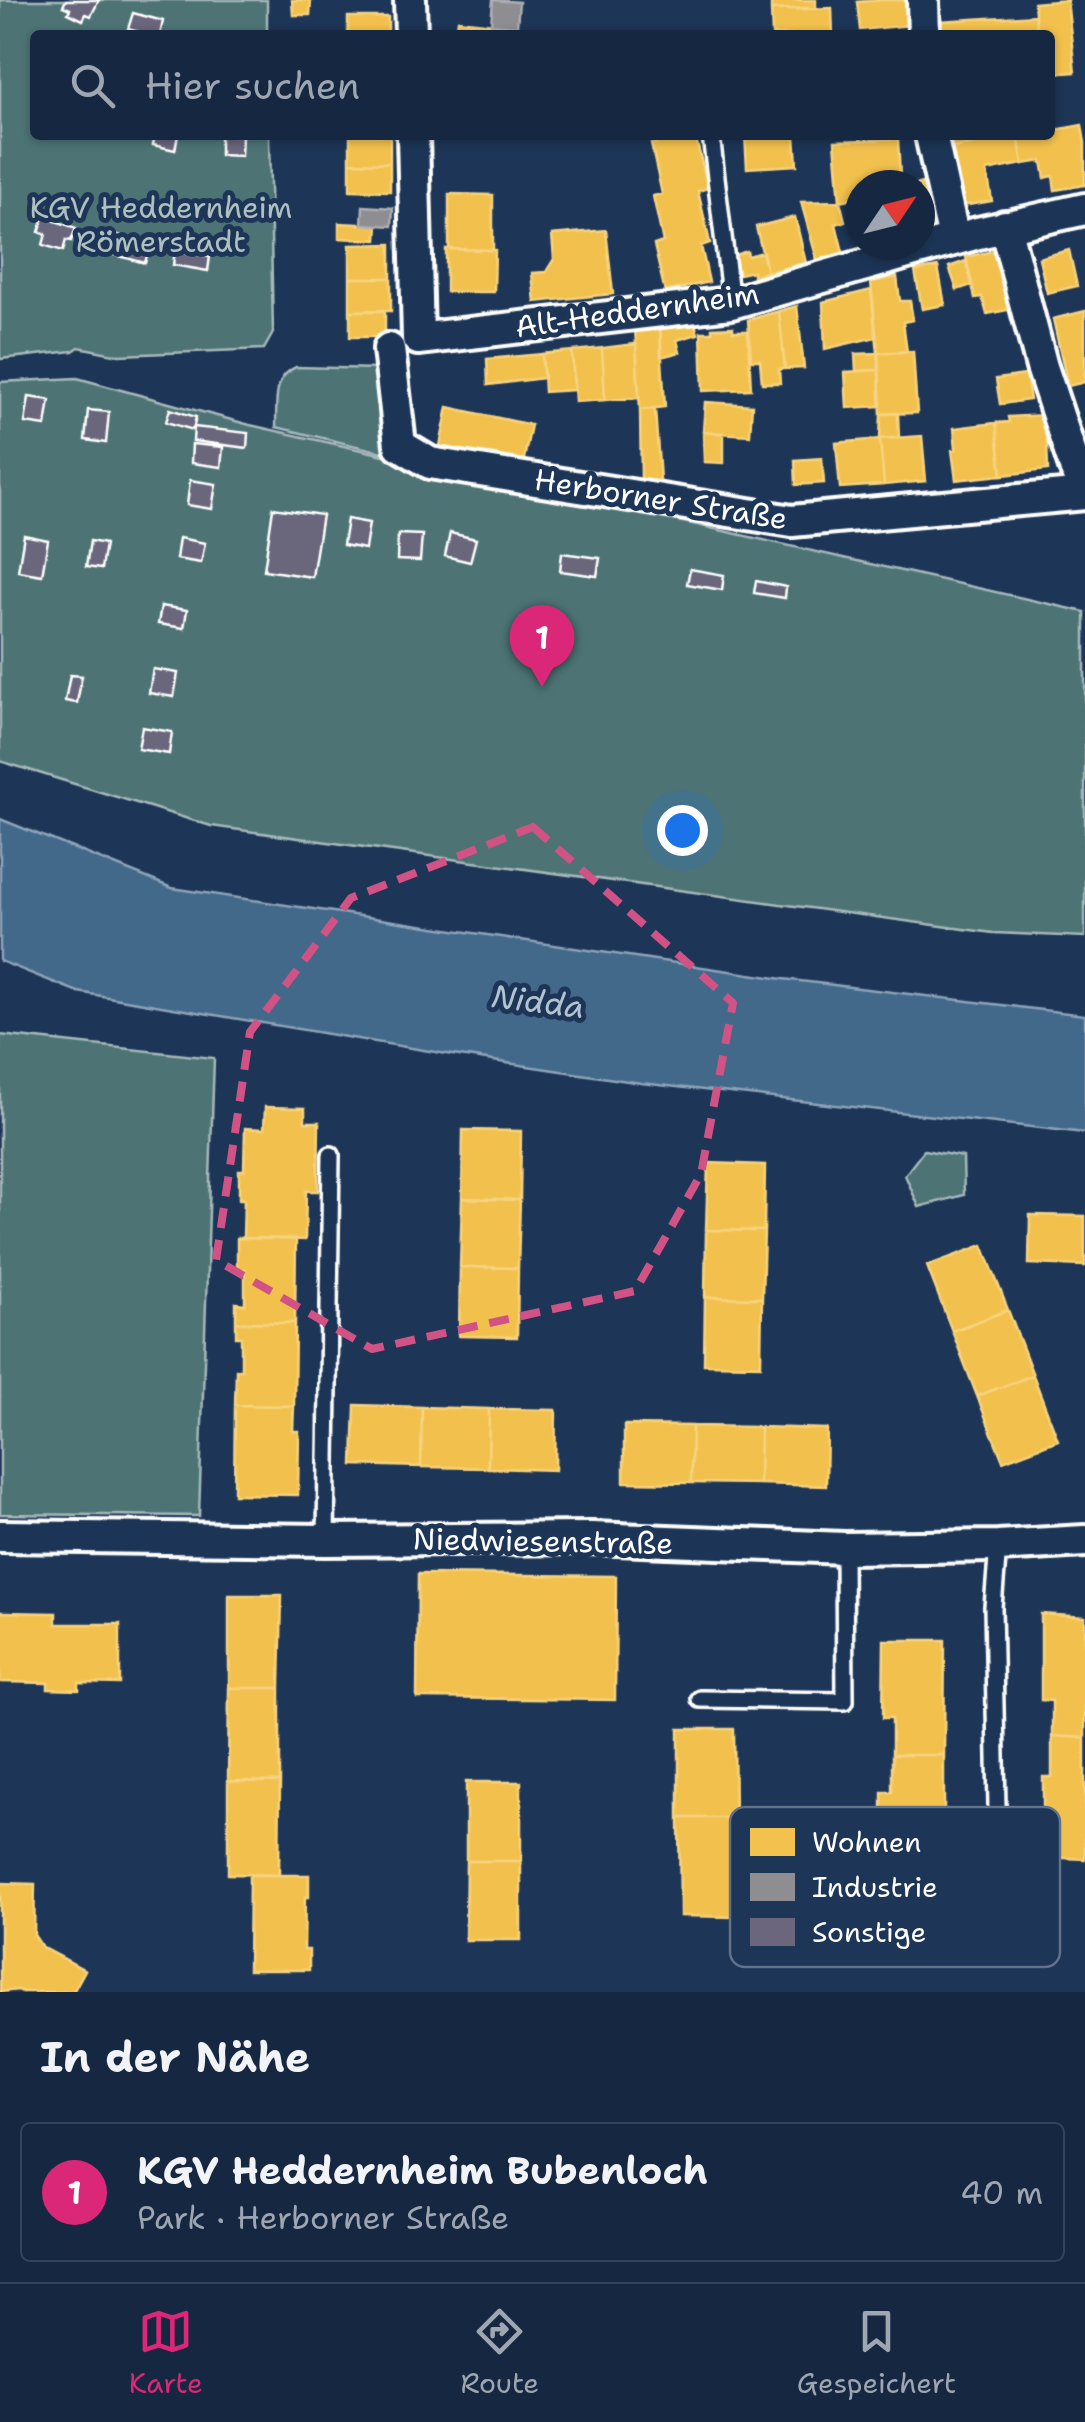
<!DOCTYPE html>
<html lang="de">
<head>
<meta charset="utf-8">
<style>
	:root { --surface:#162841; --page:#23344c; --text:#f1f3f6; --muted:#9ea6b1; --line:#35445a; --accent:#db2777 }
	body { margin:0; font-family:"Shantell Sans",sans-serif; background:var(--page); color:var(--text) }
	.compass { position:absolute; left:845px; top:170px; width:90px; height:90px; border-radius:50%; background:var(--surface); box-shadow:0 2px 8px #0004; rotate:55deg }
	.you { position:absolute; left:682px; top:830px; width:35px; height:35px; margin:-25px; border:8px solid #fff; border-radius:50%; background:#1a73e8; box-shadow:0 0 0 15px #1a73e833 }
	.badge { display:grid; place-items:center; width:65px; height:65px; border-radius:50%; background:var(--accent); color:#fff; font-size:32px; font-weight:700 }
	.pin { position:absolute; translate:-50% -82px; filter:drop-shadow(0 2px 5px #0008) }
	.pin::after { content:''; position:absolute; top:52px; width:35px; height:30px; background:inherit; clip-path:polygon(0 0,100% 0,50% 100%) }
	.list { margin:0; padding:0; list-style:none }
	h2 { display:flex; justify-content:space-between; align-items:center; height:130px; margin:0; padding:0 40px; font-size:42px }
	h2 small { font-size:32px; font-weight:400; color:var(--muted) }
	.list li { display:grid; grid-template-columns:65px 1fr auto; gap:30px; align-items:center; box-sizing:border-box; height:140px; margin:0 20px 20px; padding:0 20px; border:2px solid var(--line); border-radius:10px }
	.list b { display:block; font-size:38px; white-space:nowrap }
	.list p { margin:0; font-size:32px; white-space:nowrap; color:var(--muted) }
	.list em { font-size:32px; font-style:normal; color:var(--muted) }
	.icon { flex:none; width:55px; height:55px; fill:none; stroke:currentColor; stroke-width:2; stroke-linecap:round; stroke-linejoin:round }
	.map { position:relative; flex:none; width:1085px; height:1992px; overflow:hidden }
	.search { position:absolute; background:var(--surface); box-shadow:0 2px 8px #0004; left:30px; right:30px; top:30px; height:110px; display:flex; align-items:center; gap:25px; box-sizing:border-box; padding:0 35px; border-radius:10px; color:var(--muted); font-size:38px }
	.sheet { height:290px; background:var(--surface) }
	nav { display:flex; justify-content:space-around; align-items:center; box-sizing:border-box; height:140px; border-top:2px solid var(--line); background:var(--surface); font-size:28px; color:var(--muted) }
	nav a { display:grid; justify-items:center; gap:5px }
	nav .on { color:var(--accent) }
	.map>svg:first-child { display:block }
	.green { fill:#4e7375; stroke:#a6b9ba; stroke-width:2.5 }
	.water { fill:#42688a; stroke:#8ea4b9; stroke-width:2.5 }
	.homes { fill:#f2c14e; stroke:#f6d483; stroke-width:2.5 }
	.industry { fill:#8d8d92; stroke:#afafb3; stroke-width:2.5 }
	.building { fill:#6b667b; stroke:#fff; stroke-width:2.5 }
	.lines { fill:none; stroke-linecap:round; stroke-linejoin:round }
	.service-casing { stroke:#fff; stroke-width:22 }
	.minor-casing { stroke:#fff; stroke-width:38 }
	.service { stroke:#1d3557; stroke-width:15 }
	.minor { stroke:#1d3557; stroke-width:30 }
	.marked { fill:none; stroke:#d15284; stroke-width:8; stroke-dasharray:20 12; stroke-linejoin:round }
	.labels { text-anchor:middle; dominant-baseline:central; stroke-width:10; stroke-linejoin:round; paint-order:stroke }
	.park-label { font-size:30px; fill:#afc0c1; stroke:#1d3557 }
	.street-label { font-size:30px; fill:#fff; stroke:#1d3557 }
	.water-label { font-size:32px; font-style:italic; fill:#b3c3d0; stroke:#1d3557 }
	.key { fill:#1d3557; stroke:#617289; stroke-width:2.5 }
	.key-label { font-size:28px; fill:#fff }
</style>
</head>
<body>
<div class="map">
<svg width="1085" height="1992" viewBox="0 0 1085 1992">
	<rect width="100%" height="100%" fill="#1d3557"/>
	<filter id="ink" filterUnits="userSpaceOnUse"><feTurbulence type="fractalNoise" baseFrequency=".01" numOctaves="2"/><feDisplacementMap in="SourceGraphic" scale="20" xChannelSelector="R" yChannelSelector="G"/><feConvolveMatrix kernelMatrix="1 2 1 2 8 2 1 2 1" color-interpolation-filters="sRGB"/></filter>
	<g filter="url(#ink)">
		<path class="green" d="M 0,0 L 267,0 L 267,35 L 35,35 L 35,135 L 269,135 L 273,333 L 264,349 L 119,355 L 79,347 L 73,351 L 0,359 Z
			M 296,367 L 378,369 L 395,455 L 276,427 C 277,404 272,377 296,367 Z
			M 77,378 L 250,425 L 1085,612 L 1085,937 L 993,933 L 211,826 L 0,761 L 0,382 Z
			M 0,1035 L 214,1058 L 199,1516 L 0,1514 Z
			M 924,1150 L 963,1157 L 964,1195 L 919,1207 L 905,1175 Z"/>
		<path class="water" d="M 0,819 L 172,888 L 783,979 L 1085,1015 L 1085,1133 L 641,1083 L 453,1055 L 78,992 L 0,961 Z"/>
		<path class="homes" d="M 292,0 L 311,0 L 310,15 L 293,15 Z
			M 771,0 L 816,0 L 816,8 L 771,10 Z
			M 881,0 L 909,0 L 912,25 L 860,30 L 857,2 Z
			M 1067,0 L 1075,72 L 1050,74 L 1050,35 L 1037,35 L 1034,3 Z
			M 832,8 L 833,35 L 772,35 L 771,10 Z
			M 1035,15 L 1037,35 L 941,35 L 940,21 Z
			M 348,17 L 388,17 L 388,35 L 348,35 Z
			M 458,20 L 512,26 L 511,35 L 456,35 Z
			M 1082,125 L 1085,143 L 1085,185 L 1055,190 L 1053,176 L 1045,178 L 1042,161 L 1023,164 L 1018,136 L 1050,135 L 1050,131 Z
			M 350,135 L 390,135 L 390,163 L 350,162 Z
			M 695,135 L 708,188 L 698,191 L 710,243 L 701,246 L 709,282 L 665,292 L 654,245 L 663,242 L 653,196 L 662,194 L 651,144 Z
			M 745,135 L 795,135 L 797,165 L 747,168 Z
			M 949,135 L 992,135 L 993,141 L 952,148 Z
			M 1018,136 L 1023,164 L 987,171 L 992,201 L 962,206 L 952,148 Z
			M 898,139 L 900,176 L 892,176 L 893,185 L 860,185 L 860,197 L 840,201 L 835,141 Z
			M 350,162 L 390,163 L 390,191 L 350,190 Z
			M 922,183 L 933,225 L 920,228 L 920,185 L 915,185 Z
			M 449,194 L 493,195 L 493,250 L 449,249 Z
			M 840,201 L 845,221 L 836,224 L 844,256 L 818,263 L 801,202 Z
			M 795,217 L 806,263 L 767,272 L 756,227 Z
			M 339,223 L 378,225 L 377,240 L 339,238 Z
			M 606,230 L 613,294 L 535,302 L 532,273 L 546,272 L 554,259 L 552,235 Z
			M 391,244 L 391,278 L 350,278 L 350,245 Z
			M 446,249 L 495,250 L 494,292 L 446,292 Z
			M 998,250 L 1012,309 L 987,314 L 982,297 L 975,298 L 966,257 Z
			M 1069,250 L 1077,286 L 1047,293 L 1039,258 Z
			M 747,251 L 748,256 L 763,252 L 767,272 L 753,276 L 753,271 L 739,274 L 734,255 Z
			M 966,261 L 972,285 L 957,290 L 949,267 Z
			M 938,267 L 945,305 L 922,309 L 915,271 Z
			M 897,277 L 900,301 L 910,301 L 913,320 L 903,322 L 907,352 L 878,353 L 871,282 Z
			M 350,278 L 391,278 L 391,311 L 350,311 Z
			M 871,290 L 876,337 L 825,349 L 823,302 Z
			M 797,306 L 804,368 L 785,369 L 779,311 Z
			M 385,310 L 385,337 L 350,337 L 350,311 Z
			M 779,311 L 785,369 L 779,369 L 780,383 L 762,383 L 760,360 L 751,360 L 748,320 Z
			M 1085,311 L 1085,382 L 1068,386 L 1053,319 Z
			M 693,317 L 698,334 L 677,340 L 680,352 L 661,357 L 660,327 Z
			M 660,327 L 665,407 L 640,410 L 635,328 Z
			M 733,327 L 733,331 L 748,331 L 751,389 L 703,391 L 701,332 L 712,332 L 712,328 Z
			M 636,344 L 639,398 L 605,400 L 602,348 Z
			M 602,348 L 605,400 L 575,402 L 572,351 Z
			M 572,351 L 574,390 L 544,392 L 542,354 Z
			M 913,351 L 917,413 L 881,414 L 878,353 Z
			M 878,353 L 879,370 L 856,371 L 855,354 Z
			M 542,354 L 544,378 L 488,385 L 487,359 Z
			M 879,370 L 881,406 L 847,408 L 845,372 Z
			M 1026,375 L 1030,400 L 1000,404 L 996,379 Z
			M 705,402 L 752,405 L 750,435 L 703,432 Z
			M 448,407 L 531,425 L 523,464 L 440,446 Z
			M 655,409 L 660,480 L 641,481 L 640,410 Z
			M 898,413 L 899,438 L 880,439 L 881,414 Z
			M 1046,415 L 1048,470 L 1002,475 L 996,423 L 1009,422 L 1008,417 Z
			M 996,423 L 1002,475 L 956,480 L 952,450 L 956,449 L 954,428 Z
			M 703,432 L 724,433 L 724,463 L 704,462 Z
			M 922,436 L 926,481 L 884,485 L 880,439 Z
			M 880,439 L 884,485 L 840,488 L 836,443 Z
			M 822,458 L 824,483 L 796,485 L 795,460 Z
			M 265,1107 L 305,1108 L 305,1122 L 319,1122 L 318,1191 L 306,1191 L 305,1240 L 243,1238 L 244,1199 L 239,1199 L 239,1170 L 244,1170 L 245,1128 L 264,1129 Z
			M 463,1130 L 521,1131 L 520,1200 L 462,1198 Z
			M 708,1163 L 765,1165 L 764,1231 L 706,1230 Z
			M 462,1198 L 520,1200 L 518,1268 L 460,1267 Z
			M 1030,1215 L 1085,1216 L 1085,1266 L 1029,1264 Z
			M 706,1230 L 764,1231 L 762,1298 L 705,1297 Z
			M 237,1238 L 296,1239 L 295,1323 L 236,1322 L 236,1303 L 245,1304 L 245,1269 L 237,1269 Z
			M 983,1245 L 1008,1310 L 952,1331 L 927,1266 Z
			M 460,1267 L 518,1268 L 517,1337 L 459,1336 Z
			M 705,1297 L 762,1298 L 761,1365 L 704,1364 Z
			M 1008,1310 L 1033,1375 L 977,1396 L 952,1331 Z
			M 236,1322 L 295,1323 L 294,1406 L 235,1405 L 236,1370 L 241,1370 L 241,1337 L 236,1337 Z
			M 1033,1375 L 1058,1440 L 1003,1461 L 977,1396 Z
			M 235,1405 L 294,1406 L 293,1431 L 299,1431 L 298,1495 L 234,1494 Z
			M 355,1405 L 422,1407 L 421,1467 L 353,1465 Z
			M 422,1407 L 489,1409 L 488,1468 L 421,1467 Z
			M 489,1409 L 556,1410 L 555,1470 L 488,1468 Z
			M 624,1425 L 692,1426 L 691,1483 L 624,1482 Z
			M 692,1426 L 760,1427 L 759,1484 L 691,1483 Z
			M 760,1427 L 827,1429 L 826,1486 L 759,1484 Z
			M 418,1574 L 616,1576 L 615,1700 L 417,1698 Z
			M 229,1595 L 282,1595 L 280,1688 L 229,1688 Z
			M 0,1612 L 56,1613 L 56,1624 L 120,1624 L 120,1684 L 79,1683 L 79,1690 L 48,1689 L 48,1683 L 0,1682 Z
			M 1041,1614 L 1085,1617 L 1085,1738 L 1052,1736 L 1052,1701 L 1041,1700 Z
			M 884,1640 L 945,1640 L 944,1755 L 892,1755 L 892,1718 L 883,1718 Z
			M 229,1688 L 280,1688 L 280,1782 L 228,1781 Z
			M 679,1729 L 734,1729 L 735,1818 L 679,1818 Z
			M 1052,1736 L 1085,1738 L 1085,1859 L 1043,1857 L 1043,1777 L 1052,1777 Z
			M 892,1755 L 944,1755 L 944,1870 L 882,1870 L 882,1792 L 892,1792 Z
			M 228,1781 L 280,1782 L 279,1875 L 228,1874 Z
			M 466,1782 L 521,1782 L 521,1861 L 466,1861 Z
			M 679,1818 L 735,1818 L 735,1917 L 680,1916 Z
			M 466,1861 L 521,1861 L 521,1940 L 465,1940 Z
			M 249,1875 L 309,1875 L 309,1897 L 305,1897 L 304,1950 L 309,1950 L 309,1970 L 248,1970 Z
			M 0,1883 L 35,1884 L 34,1935 L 42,1947 L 85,1970 L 73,1992 L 22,1992 L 18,1990 L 0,1992 Z"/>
		<path class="industry" d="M 493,0 L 519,2 L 517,26 L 491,24 Z
			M 363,206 L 393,208 L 392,226 L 362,224 Z"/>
		<path class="building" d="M 66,0 L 99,0 L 91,16 L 86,14 L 83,20 L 68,13 L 70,9 L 63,6 Z
			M 133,13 L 163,21 L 160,35 L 150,35 L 128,29 Z
			M 155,135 L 178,135 L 175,150 L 153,145 Z
			M 220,135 L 242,135 L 241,156 L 220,155 Z
			M 44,217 L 76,228 L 71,241 L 66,240 L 63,251 L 43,245 L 46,234 L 39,232 Z
			M 106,232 L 150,244 L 145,263 L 100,251 Z
			M 175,251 L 210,256 L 208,271 L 173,265 Z
			M 29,397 L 50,400 L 46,426 L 25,423 Z
			M 170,409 L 196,417 L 193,430 L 166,422 Z
			M 88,410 L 109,412 L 106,443 L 85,440 Z
			M 194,427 L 248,433 L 247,448 L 193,441 Z
			M 192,444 L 223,447 L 221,467 L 191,463 Z
			M 190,480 L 216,484 L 212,509 L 187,505 Z
			M 273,508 L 322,515 L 312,577 L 264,570 Z
			M 347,519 L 369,523 L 365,549 L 343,545 Z
			M 450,533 L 476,539 L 470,562 L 445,556 Z
			M 398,534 L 422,535 L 420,561 L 397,560 Z
			M 24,535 L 48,540 L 42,575 L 18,571 Z
			M 179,538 L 205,543 L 201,563 L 176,559 Z
			M 90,541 L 105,544 L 101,569 L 86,567 Z
			M 562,553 L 600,558 L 597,576 L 560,571 Z
			M 690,569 L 724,575 L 722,590 L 687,584 Z
			M 756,581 L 786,587 L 785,598 L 754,593 Z
			M 161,606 L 187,610 L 184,628 L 158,624 Z
			M 153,669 L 178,673 L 174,697 L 149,693 Z
			M 70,675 L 82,676 L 77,703 L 65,701 Z
			M 142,727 L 172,732 L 169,754 L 138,749 Z"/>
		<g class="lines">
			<defs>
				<path id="service" d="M 711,135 L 731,303
					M 326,1540 L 331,1155
					M 998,1546 L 993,1607 L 999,1907
					M 700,1699 L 845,1701 L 844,1548"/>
				<path id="minor" d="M 410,0 L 411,35
					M 923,0 L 924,35
					M 413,135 L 418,339 L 731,303 L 978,233 L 1085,209
					M 931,135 L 954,239
					M 1005,226 L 1042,367 L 1084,494
					M 389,349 L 400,445 L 430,463 L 792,521 L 1085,494
					M 0,1536 L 326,1540 L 592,1538 L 844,1548 L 998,1546 L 1085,1541"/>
			</defs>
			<use href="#service" class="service-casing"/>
			<use href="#minor" class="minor-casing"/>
			<use href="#service" class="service"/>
			<use href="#minor" class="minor"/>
		</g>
	</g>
	<path class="marked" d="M 533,827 L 733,1003 L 701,1174 L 635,1291 L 372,1349 L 216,1260 L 250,1032 L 351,898 Z"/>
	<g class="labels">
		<g class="park-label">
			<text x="161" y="207">KGV Heddernheim<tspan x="161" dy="34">Römerstadt</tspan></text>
		</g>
		<g class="street-label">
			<text transform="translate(637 310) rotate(-8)">Alt-Heddernheim</text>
			<text transform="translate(661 499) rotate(9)">Herborner Straße</text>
			<text transform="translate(543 1541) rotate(1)">Niedwiesenstraße</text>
		</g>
		<g class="water-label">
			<text transform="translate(538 1001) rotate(7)">Nidda</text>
		</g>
	</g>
	<rect x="730" y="1807" width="330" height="160" rx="15" class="key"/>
	<rect x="750" y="1828" width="45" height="28" fill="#f2c14e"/>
	<rect x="750" y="1873" width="45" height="28" fill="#8d8d92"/>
	<rect x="750" y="1918" width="45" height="28" fill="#6b667b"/>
	<g class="key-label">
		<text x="812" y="1852">Wohnen</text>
		<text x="812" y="1897">Industrie</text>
		<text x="812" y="1942">Sonstige</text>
	</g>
</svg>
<svg class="compass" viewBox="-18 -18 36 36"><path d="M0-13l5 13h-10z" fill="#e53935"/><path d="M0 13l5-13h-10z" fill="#9ea6b1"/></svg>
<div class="you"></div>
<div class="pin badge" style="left:542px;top:687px">1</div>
<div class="search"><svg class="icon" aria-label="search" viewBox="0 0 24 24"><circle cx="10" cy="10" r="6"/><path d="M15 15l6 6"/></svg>Hier suchen</div>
</div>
<section class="sheet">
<h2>In der Nähe<small></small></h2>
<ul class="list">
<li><span class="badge">1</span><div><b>KGV Heddernheim Bubenloch</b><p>Park · Herborner Straße</p></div><em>40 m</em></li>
</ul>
</section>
<nav>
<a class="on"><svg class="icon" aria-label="map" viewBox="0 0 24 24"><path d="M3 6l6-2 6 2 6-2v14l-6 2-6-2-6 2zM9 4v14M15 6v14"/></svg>Karte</a>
<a><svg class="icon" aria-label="directions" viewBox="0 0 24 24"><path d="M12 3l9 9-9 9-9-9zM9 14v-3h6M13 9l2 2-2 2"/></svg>Route</a>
<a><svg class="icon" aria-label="saved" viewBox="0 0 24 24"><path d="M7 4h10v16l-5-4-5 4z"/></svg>Gespeichert</a>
</nav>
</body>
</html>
